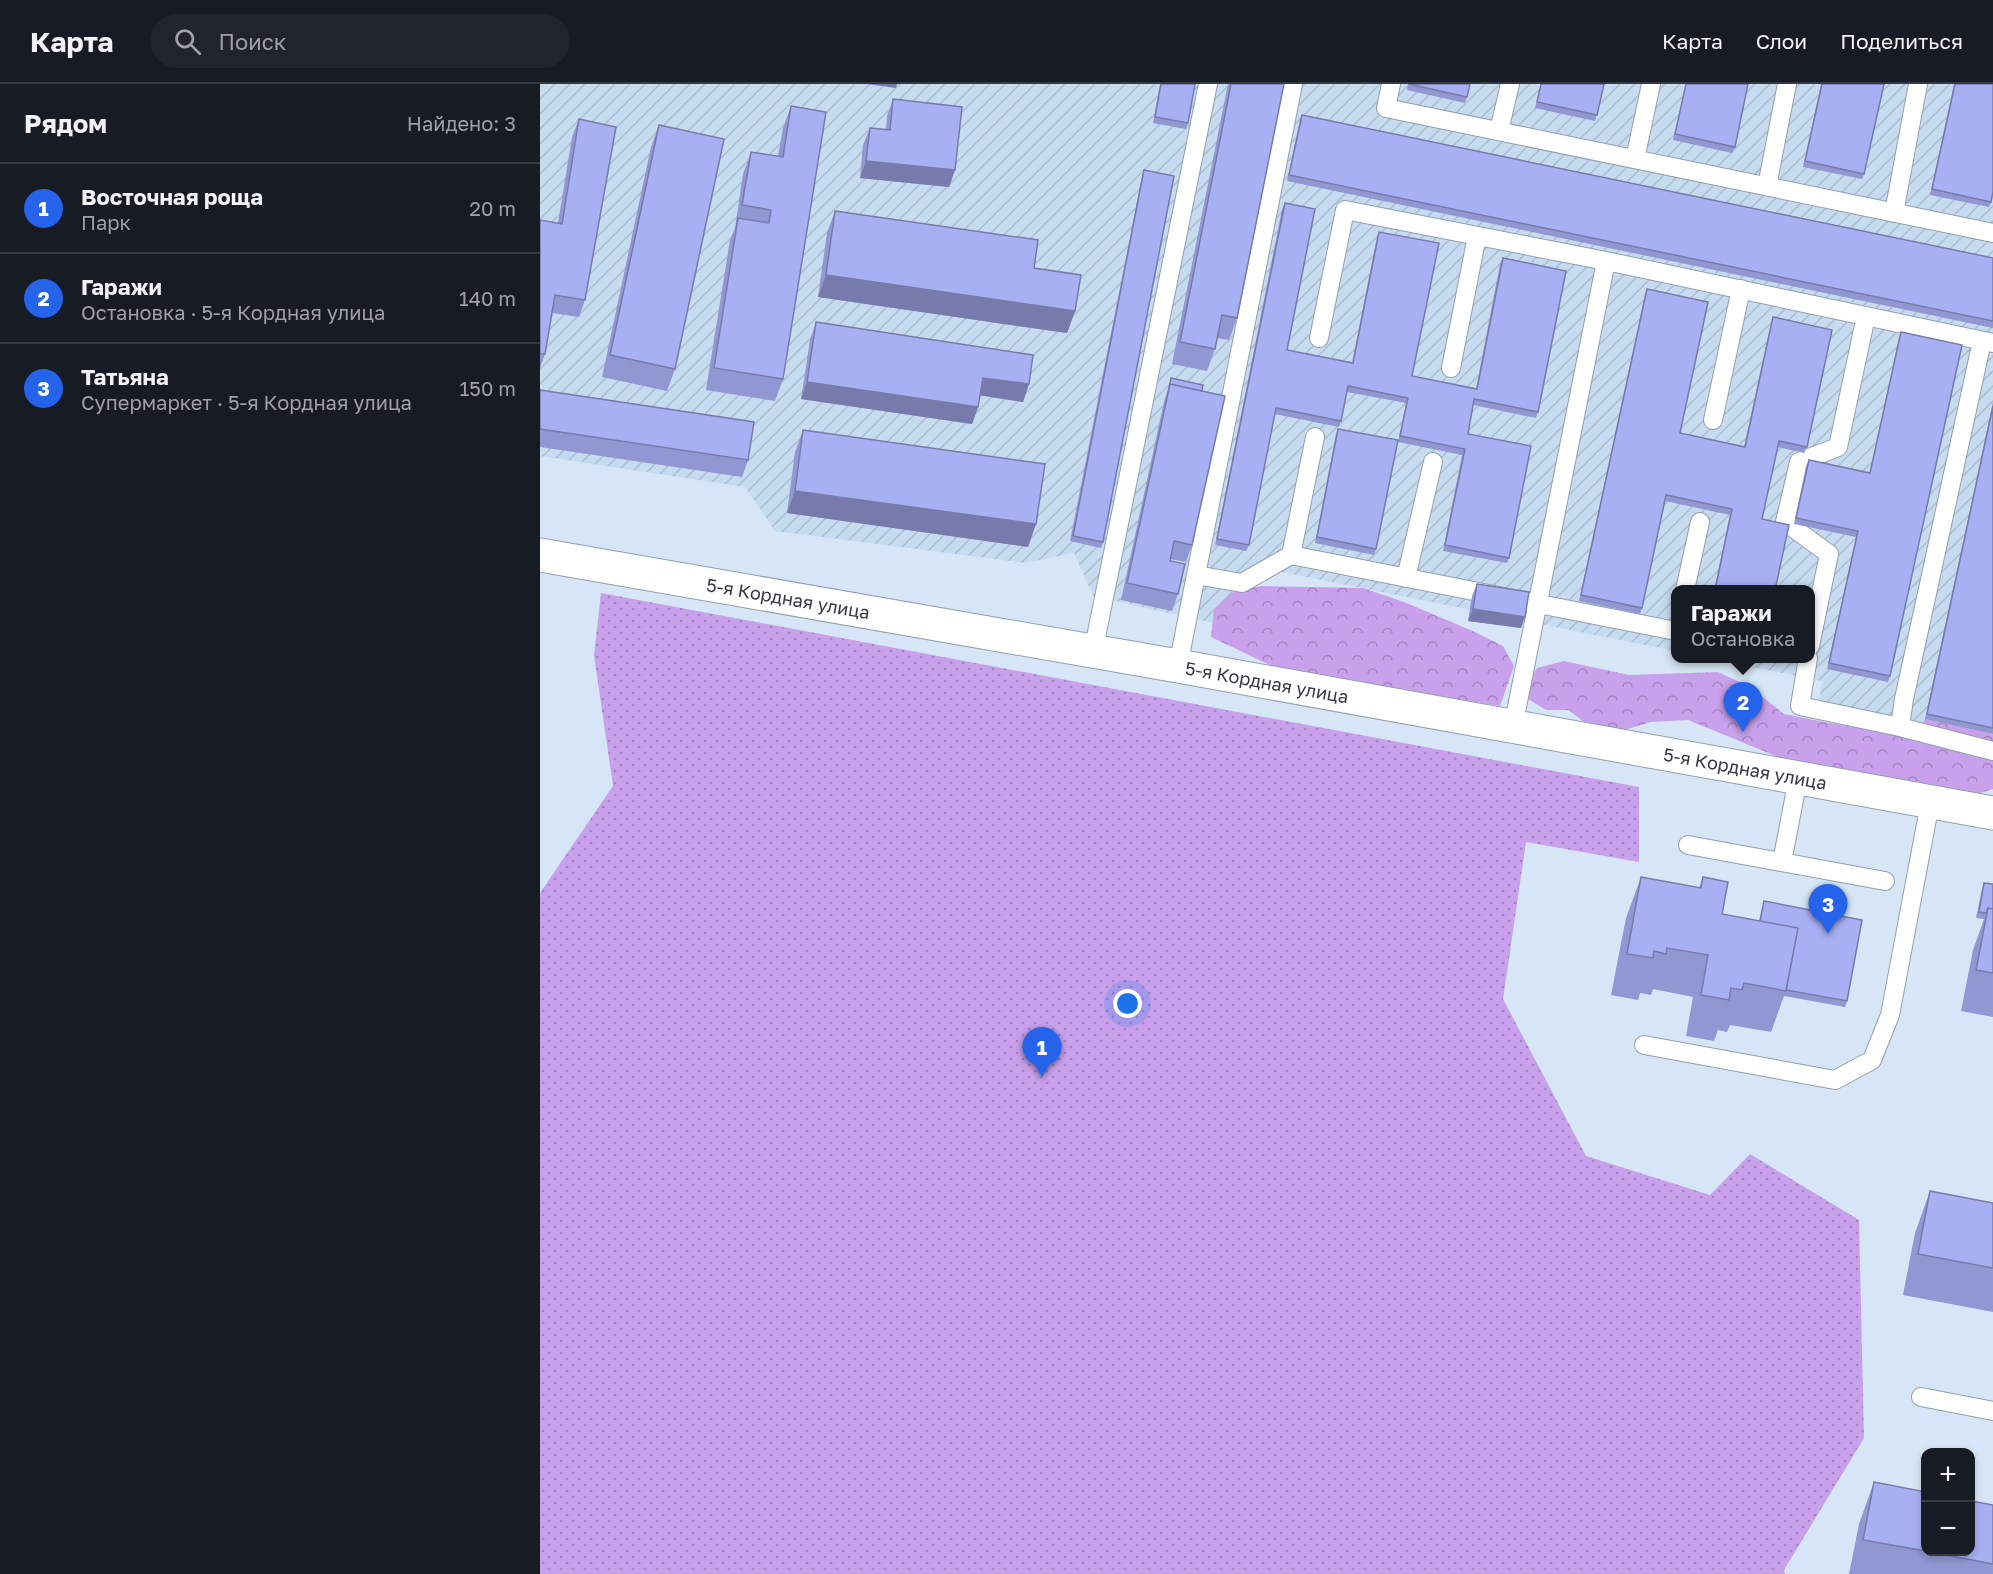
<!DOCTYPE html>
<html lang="ru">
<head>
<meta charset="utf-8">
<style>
	:root { --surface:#171b24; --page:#20242c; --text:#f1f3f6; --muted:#9ea1a6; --line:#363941; --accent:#2563eb }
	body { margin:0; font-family:"Golos Text",sans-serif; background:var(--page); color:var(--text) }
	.controls { position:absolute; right:18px; bottom:18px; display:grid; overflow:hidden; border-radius:12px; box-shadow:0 3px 9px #0003 }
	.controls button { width:54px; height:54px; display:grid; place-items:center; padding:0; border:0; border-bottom:2px solid var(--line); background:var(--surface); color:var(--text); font:30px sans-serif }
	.you { position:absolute; left:588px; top:920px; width:21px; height:21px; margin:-15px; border:4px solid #fff; border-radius:50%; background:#1a73e8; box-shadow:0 0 0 9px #1a73e833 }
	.badge { display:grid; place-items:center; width:39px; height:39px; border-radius:50%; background:var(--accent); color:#fff; font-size:20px; font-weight:700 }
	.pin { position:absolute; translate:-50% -50px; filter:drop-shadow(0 2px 3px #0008) }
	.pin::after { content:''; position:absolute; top:32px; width:21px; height:18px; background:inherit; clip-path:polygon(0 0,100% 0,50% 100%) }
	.popup { position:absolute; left:1131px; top:501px; width:144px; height:78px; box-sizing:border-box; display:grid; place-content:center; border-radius:12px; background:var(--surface); filter:drop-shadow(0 2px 4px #0005); font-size:20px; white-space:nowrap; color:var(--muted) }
	.popup b { font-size:22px; color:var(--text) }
	.popup::after { content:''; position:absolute; left:50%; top:100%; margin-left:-12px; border:12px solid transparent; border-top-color:var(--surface) }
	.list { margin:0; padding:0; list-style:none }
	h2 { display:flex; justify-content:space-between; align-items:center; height:78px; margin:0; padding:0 24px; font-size:26px }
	h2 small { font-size:20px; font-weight:400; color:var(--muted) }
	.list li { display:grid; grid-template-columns:39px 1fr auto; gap:18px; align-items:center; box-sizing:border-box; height:90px; padding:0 24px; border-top:2px solid var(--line) }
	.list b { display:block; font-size:22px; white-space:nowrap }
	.list p { margin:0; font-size:20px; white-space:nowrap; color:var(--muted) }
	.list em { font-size:20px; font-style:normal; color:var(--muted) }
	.icon { flex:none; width:33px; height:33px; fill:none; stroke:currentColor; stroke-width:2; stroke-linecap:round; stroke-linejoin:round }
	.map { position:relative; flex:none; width:1453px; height:1490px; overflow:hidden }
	header { display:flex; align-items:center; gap:36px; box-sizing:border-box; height:84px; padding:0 30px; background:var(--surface); border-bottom:2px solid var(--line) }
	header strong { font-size:28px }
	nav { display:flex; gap:33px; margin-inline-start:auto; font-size:21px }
	.search { width:420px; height:54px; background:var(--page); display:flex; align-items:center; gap:15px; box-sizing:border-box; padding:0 21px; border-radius:33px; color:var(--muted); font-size:22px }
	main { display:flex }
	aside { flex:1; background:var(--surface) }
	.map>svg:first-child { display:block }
	.industrial { fill:url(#industrial-furrows) }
	.forest { fill:url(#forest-crowns) }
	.park { fill:url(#park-dots) }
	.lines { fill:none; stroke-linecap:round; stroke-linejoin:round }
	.lane-casing { stroke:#919faf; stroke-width:20 }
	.secondary-casing { stroke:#919faf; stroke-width:35 }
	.lane { stroke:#fff; stroke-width:18 }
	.secondary { stroke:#fff; stroke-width:33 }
	.wall { fill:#9097d2 }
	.shaded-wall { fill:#767bab }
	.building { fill:#a8b0f4; stroke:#767bab; stroke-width:1.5 }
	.labels { text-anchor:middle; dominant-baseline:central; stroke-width:5; stroke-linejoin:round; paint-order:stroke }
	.street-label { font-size:18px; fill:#343a41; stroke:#e9f2fc }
</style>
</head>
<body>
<header>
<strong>Карта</strong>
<div class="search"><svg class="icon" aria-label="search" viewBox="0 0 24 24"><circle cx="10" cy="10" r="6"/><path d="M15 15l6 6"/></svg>Поиск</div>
<nav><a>Карта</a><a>Слои</a><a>Поделиться</a></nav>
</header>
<main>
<aside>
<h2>Рядом<small>Найдено: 3</small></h2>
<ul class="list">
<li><span class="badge">1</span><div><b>Восточная роща</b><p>Парк</p></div><em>20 m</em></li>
<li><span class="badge">2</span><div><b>Гаражи</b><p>Остановка · 5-я Кордная улица</p></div><em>140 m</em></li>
<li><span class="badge">3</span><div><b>Татьяна</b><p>Супермаркет · 5-я Кордная улица</p></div><em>150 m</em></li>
</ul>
</aside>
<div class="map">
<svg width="1453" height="1490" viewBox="0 0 1453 1490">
	<defs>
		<pattern id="industrial-furrows" width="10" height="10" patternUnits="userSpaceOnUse" patternTransform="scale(1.5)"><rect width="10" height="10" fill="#c6dbf0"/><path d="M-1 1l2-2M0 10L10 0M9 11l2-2" fill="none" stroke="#abbdcf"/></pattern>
		<pattern id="forest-crowns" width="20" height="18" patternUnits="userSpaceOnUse" patternTransform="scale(1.5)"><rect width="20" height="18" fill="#c8a0ec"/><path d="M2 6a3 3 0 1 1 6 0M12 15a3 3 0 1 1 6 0" fill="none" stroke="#a383c1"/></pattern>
		<pattern id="park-dots" width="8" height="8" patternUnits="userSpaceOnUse" patternTransform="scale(1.5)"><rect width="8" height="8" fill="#c8a0ec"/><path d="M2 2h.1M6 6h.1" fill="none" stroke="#a383c1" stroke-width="1.8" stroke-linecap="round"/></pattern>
	</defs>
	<rect width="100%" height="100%" fill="#d7e6f6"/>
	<path class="industrial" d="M 0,0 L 1453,0 L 1453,673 L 1277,631 L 1282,597 L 1172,575 L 1270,574 L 1270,506 L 1136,506 L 1135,567 L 732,486 L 673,539 L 553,512 L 534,469 L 485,479 L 235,447 L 205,403 L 0,372 Z"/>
	<path class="forest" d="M 721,502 L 823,504 L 864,518 L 935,548 L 963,562 L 974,582 L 960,622 L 924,616 L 884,612 L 734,583 L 671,553 L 674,525 L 691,509 Z
		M 1024,577 L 1089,591 L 1178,588 L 1210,603 L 1244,630 L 1300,641 L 1350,648 L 1381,644 L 1385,635 L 1453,650 L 1453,705 L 1427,713 L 1289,694 L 1148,636 L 1111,638 L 1087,645 L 1074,646 L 1050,643 L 1029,626 L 1006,626 L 988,615 L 988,600 L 997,584 Z"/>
	<path class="park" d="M 61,509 L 1099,703 L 1099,778 L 986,758 L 963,915 L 1046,1072 L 1170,1111 L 1210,1070 L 1319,1136 L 1324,1354 L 1244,1486 L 1245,1490 L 0,1490 L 0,809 L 73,702 L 54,571 Z"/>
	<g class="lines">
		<defs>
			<path id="lane" d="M 851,0 L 846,24 L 1453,149
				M 959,47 L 970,0
				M 1095,75 L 1111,0
				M 1227,102 L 1247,0
				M 1354,129 L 1378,0
				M 779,254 L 805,126 L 1066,177 L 1453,259
				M 911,284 L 937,152
				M 1173,336 L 1201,205
				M 751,471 L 775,353
				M 656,491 L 702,499 L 751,471 L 1136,547
				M 866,494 L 893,378
				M 1145,506 L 1160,438
				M 1270,562 L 1289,470 L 1245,438 L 1259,378 L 1298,363 L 1326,232
				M 553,568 L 668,0
				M 1268,574 L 1260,622 L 1360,643 L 1364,615 L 1442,257
				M 638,582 L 753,0
				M 973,643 L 1066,177
				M 1360,643 L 1453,667
				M 1148,761 L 1345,797
				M 1242,778 L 1258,695
				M 1104,961 L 1295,996 L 1332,976 L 1350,931 L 1390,719
				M 1381,1313 L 1453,1327"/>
			<g id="secondary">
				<path id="s1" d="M 0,471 L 638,582 L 1453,729"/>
			</g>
		</defs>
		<use href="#lane" class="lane-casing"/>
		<use href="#secondary" class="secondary-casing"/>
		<use href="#lane" class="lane"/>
		<use href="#secondary" class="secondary"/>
	</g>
	<path class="wall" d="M 620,0 L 655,0 L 648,39 L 646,45 L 613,39 Z
		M 688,0 L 744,0 L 697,234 L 689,256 L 677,254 L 675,265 L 667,287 L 632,280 Z
		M 868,0 L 930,0 L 925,19 L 867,6 Z
		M 1001,0 L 1064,0 L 1055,37 L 995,24 Z
		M 1146,0 L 1208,0 L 1195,63 L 1192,69 L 1133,56 Z
		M 1281,0 L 1344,0 L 1324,90 L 1322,95 L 1263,83 Z
		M 1414,0 L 1453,0 L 1451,118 L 1449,123 L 1390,111 Z
		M 353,15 L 415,86 L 409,103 L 320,94 L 323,61 L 330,44 L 346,45 L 347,32 Z
		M 251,22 L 243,295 L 235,317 L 166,306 L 190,156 L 195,144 L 203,90 L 211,68 L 238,72 L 243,44 Z
		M 762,31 L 1453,174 L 1453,244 L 747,97 L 760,36 Z
		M 39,35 L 45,216 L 39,233 L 12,229 L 5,270 L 0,284 L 0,136 L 18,139 L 32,53 Z
		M 119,41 L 135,285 L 127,307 L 62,293 L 111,63 Z
		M 604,86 L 563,458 L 561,464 L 530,457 L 602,92 Z
		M 745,119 L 747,266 L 812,279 L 837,153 L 839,148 L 872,292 L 936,305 L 960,180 L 963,174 L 998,328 L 996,334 L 933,321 L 928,350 L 969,474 L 967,479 L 903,467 L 922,371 L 858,358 L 866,319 L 807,308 L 801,337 L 799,343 L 735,330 L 709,461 L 706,467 L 675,461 L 742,125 Z
		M 295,127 L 494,184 L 535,227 L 527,249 L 278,213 L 287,149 Z
		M 1107,205 L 1140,349 L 1204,363 L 1231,239 L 1233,233 L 1267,363 L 1264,369 L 1238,363 L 1222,435 L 1235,506 L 1174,506 L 1190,431 L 1125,417 L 1102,524 L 1100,530 L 1039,517 L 1105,211 Z
		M 276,238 L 489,300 L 483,318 L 440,311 L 438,323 L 432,340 L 261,315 L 270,256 Z
		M 1361,248 L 1350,592 L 1348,598 L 1287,585 L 1316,453 L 1254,440 L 1266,382 L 1269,376 L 1330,389 L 1359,254 Z
		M 631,294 L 662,307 L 652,461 L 646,478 L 630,475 L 630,477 L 638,510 L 632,527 L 581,516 L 624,318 Z
		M 0,306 L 208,376 L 202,393 L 0,363 Z
		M 1453,318 L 1453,650 L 1385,635 Z
		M 798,345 L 836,465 L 834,471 L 775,459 L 796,350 Z
		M 263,346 L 496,440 L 488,463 L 247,429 L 255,368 Z
		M 937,500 L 981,544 L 928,537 L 932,512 Z
		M 1101,793 L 1159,804 L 1163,793 L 1182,830 L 1219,837 L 1224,817 L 1307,917 L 1305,923 L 1244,912 L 1231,948 L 1190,941 L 1187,948 L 1178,946 L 1174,957 L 1146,952 L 1153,913 L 1113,905 L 1111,911 L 1100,909 L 1098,916 L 1071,911 L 1086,834 Z
		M 1444,799 L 1453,800 L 1453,933 L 1421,927 L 1433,866 L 1444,835 L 1436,834 L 1442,805 Z
		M 1390,1107 L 1453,1119 L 1453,1228 L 1363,1211 L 1375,1149 Z
		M 1334,1398 L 1453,1421 L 1453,1490 L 1309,1490 L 1319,1440 Z"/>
	<path class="shaded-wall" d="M 327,0 L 357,0 L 356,4 Z
		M 326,77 L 415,86 L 409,103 L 320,94 Z
		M 286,191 L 535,227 L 527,249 L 278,213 Z
		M 443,294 L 489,300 L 483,318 L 437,311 Z
		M 267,298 L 438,323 L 432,340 L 261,315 Z
		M 255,407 L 496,440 L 488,463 L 247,429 Z
		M 933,525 L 985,533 L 981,544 L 928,537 Z"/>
	<path class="building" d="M 621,0 L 655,0 L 648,39 L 615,33 Z
		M 691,0 L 744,0 L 697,234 L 682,231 L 675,265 L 640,258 Z
		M 869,0 L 930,0 L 927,13 Z
		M 1001,0 L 1064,0 L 1057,31 L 997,18 Z
		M 1146,0 L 1208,0 L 1195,63 L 1135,50 Z
		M 1282,0 L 1344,0 L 1324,90 L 1265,77 Z
		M 1415,0 L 1453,0 L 1453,108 L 1451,118 L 1392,105 Z
		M 353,15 L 422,23 L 415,86 L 326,77 L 330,44 L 350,46 Z
		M 251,22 L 286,28 L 243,295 L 174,284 L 198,134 L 229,139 L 231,126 L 202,121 L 211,68 L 243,73 Z
		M 762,31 L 1453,174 L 1453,237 L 749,91 Z
		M 39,35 L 76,43 L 45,216 L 15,211 L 5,270 L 0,270 L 0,136 L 22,140 Z
		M 119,41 L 184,55 L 135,285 L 70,271 Z
		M 604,86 L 634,92 L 563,458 L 533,452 Z
		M 745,119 L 775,125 L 747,266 L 813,279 L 839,148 L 899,159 L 872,292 L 937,305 L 963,174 L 1026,187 L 998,328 L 934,315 L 928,350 L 991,362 L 969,474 L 905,461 L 925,365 L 860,352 L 868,314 L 808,302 L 801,337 L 736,324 L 709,461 L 677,455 Z
		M 295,127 L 498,156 L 494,184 L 541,191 L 535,227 L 286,191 Z
		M 1107,205 L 1168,218 L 1140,349 L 1205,363 L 1233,233 L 1292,246 L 1267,363 L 1239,357 L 1222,435 L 1249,441 L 1235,506 L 1175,506 L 1192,425 L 1126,411 L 1102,524 L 1041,511 Z
		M 276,238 L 493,271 L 489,300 L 443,294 L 438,323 L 267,298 Z
		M 1361,248 L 1422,261 L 1350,592 L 1289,579 L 1318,447 L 1256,434 L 1269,376 L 1330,389 Z
		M 631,294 L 663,301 L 662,307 L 630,300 L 629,304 Z
		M 630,300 L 685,312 L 652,461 L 634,457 L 630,477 L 645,480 L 638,510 L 587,499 Z
		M 0,306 L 214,338 L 208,376 L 0,345 Z
		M 1453,322 L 1453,644 L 1387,630 Z
		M 798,345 L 858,356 L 836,465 L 777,453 Z
		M 263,346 L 505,380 L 496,440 L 255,407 Z
		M 937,500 L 989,508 L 985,533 L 933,525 Z
		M 1101,793 L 1161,804 L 1163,793 L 1188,798 L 1182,830 L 1258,844 L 1246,907 L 1204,899 L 1202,906 L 1191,904 L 1189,916 L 1161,911 L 1168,871 L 1127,864 L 1126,870 L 1114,867 L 1113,874 L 1087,870 Z
		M 1444,799 L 1453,800 L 1453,825 L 1448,824 L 1446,829 L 1439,828 Z
		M 1224,817 L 1322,836 L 1307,917 L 1246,906 L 1258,844 L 1220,837 Z
		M 1448,824 L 1453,825 L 1453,889 L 1436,886 Z
		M 1390,1107 L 1453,1119 L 1453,1184 L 1378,1170 Z
		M 1334,1398 L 1386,1408 L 1386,1467 L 1323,1456 Z
		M 1431,1417 L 1453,1421 L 1453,1480 L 1386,1467 L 1431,1467 Z"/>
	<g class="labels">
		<g class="street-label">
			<text stroke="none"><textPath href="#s1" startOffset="252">5-я Кордная улица</textPath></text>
			<text stroke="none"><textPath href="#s1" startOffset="738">5-я Кордная улица</textPath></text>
			<text stroke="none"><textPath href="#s1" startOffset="1224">5-я Кордная улица</textPath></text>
		</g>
	</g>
</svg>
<div class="controls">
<button>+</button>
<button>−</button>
</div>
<div class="you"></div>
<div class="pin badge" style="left:502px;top:993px">1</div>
<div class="pin badge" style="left:1203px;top:648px">2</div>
<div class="popup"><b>Гаражи</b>Остановка</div>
<div class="pin badge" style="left:1288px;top:850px">3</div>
</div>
</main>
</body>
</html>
